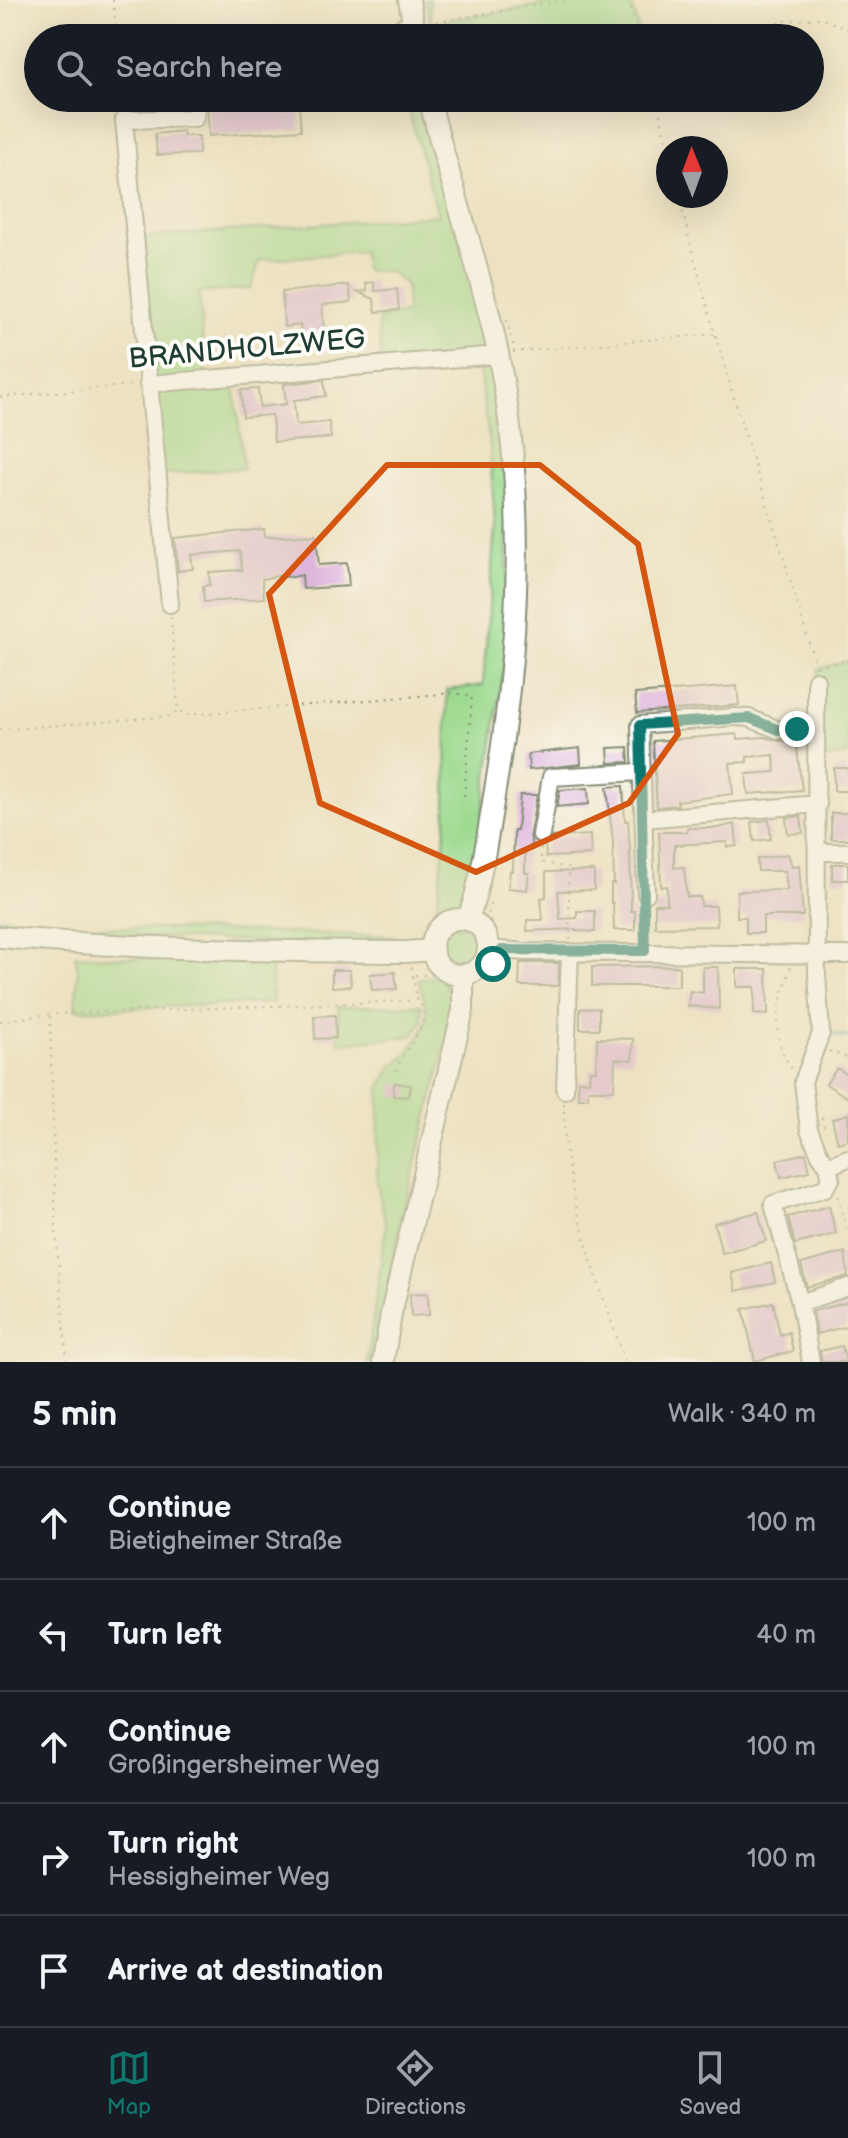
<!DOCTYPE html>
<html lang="en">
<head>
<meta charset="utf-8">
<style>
	:root { --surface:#171b24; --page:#242831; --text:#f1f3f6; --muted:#9ea1a6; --line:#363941; --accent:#0f766e }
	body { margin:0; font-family:"Balsamiq Sans",sans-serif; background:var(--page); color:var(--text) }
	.compass { position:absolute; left:656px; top:136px; width:72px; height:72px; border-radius:50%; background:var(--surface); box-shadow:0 8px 32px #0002; rotate:359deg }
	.stop { position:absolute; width:24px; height:24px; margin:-18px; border:6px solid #0f766e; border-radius:50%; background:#fff }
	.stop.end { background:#0f766e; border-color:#fff; box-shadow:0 2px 8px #0008 }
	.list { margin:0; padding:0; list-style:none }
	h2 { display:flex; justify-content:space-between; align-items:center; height:104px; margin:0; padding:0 32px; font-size:34px }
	h2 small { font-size:26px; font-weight:400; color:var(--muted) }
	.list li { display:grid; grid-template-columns:52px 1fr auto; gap:24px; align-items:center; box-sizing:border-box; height:112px; padding:0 32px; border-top:2px solid var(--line) }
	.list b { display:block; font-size:30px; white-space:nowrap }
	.list p { margin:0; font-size:26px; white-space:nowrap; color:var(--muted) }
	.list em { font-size:26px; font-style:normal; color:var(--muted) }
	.icon { flex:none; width:44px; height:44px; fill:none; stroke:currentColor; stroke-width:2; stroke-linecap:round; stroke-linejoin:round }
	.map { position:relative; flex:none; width:848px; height:1362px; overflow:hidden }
	.search { position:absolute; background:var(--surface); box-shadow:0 8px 32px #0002; left:24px; right:24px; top:24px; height:88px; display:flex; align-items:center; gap:20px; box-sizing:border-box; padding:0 28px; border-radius:44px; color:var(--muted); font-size:30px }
	.sheet { height:664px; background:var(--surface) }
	nav { display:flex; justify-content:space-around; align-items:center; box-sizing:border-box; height:112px; border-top:2px solid var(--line); background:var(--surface); font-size:22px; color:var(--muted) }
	nav a { display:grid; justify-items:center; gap:4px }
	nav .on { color:var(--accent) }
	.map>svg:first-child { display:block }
	.green { fill:#9bd98d; stroke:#5d8b60; stroke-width:2 }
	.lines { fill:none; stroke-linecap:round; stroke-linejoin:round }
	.stream { stroke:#40acbf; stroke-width:3 }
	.building { fill:#dbaed9 }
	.minor-casing { stroke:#868f7a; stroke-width:20 }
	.major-casing { stroke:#868f7a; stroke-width:24 }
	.path { stroke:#868f7a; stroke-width:2; stroke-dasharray:2 6; stroke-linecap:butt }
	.minor { stroke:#fff; stroke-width:16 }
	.major { stroke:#fff; stroke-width:20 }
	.route { stroke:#0f766e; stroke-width:10 }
	.marked { fill:none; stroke:#d45610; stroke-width:6; stroke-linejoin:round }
	.labels { text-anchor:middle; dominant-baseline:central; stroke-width:8; stroke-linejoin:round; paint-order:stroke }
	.street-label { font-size:28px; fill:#1f3d34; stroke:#fdfcf7 }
</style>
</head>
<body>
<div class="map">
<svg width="848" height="1362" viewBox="0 0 848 1362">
	<rect width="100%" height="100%" fill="#fdfcf7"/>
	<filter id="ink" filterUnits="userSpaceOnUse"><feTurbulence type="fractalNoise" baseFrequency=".0125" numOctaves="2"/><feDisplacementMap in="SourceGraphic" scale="16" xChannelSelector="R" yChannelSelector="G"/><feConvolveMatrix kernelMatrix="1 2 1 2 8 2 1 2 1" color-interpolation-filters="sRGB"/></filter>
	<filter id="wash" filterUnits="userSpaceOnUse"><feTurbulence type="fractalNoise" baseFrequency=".006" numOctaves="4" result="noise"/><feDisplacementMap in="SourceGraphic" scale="32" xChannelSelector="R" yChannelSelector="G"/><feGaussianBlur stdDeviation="1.8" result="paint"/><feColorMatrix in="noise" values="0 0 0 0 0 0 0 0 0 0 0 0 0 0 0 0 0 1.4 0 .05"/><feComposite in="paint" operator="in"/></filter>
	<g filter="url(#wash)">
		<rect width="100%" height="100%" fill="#ede1c1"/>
		<path class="green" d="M 425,0 L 430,0 L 431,23 L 572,0 L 630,0 L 641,36 L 434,38 Z
			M 405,98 L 423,98 L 492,354 L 507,455 L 507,644 L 475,866 C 467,889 466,901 441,909 L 437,908 L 446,827 L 447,690 L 483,685 L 495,527 L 490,448 L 477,355 L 381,362 L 378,319 L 407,312 L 406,285 L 389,271 L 365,271 L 363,252 L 260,260 L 251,288 L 199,293 L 206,376 L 233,375 L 244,468 L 158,475 L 136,238 L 438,215 Z
			M 848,661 L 848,755 L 821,759 L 818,669 Z
			M 0,917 L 98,927 L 391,936 L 396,938 L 395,946 L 384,947 L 0,931 Z
			M438 946a21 21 0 1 1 42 0a21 21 0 1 1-42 0Z
			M 75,955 L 252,964 L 271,962 L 273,1003 L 75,1010 L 78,970 Z
			M 439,976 L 451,994 L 450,1030 L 401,1219 L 377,1362 L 367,1362 L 386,1226 L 377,1182 L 380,1088 L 393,1065 C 403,1061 406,1055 412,1047 C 434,1018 427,1011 418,979 Z
			M 421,1005 L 422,1021 L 412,1036 L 339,1043 L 338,1007 Z"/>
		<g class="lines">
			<path class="stream" d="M 835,1035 L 848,1037"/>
		</g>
		<g id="blocks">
			<path class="building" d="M 168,98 L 182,98 L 181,107 L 168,108 Z
				M 280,100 L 282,108 L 299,107 L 301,130 L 209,136 L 207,105 Z
				M 183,131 L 184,136 L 199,136 L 199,154 L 157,155 L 155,134 Z
				M 374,282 L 375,291 L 397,289 L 399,310 L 376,312 L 374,299 L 358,292 L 367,291 L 366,283 Z
				M 349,285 L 351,302 L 322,305 L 324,332 L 354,329 L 356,346 L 335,348 L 334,343 L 302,347 L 300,325 L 284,327 L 282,292 Z
				M 324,380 L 326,396 L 294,400 L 296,425 L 329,422 L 331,438 L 274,442 L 272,415 L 243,417 L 241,390 L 258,389 L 260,407 L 286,404 L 284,384 Z
				M 264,529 L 265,537 L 316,534 L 319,565 L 347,563 L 349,586 L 303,589 L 302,575 L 293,577 L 277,576 L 262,579 L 264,598 L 204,602 L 203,586 L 210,585 L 209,572 L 242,570 L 240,551 L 191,555 L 193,569 L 178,571 L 175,538 Z
				M 737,686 L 739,705 L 637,713 L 635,694 Z
				M 737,734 L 738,739 L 765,737 L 779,741 L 796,740 L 802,790 L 748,794 L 746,774 L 775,772 L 774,755 L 747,757 L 747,762 L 730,763 L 733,794 L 677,801 L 678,805 L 657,807 L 653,741 Z
				M 628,747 L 629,762 L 609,763 L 608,748 Z
				M 580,748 L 581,764 L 529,770 L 528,754 Z
				M 834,768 L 848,768 L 848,791 L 834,791 Z
				M 623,786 L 625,821 L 628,821 L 630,850 L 631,911 L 635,911 L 635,930 L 614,930 L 613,903 L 611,903 L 611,884 L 614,884 L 613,843 L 607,787 Z
				M 588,788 L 589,804 L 557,807 L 560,790 Z
				M 520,795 L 537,795 L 530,833 L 532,850 L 525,850 L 525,873 L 529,873 L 527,890 L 508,888 L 510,871 L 513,871 L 514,830 L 517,830 Z
				M 831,813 L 848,813 L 848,839 L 831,839 Z
				M 801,816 L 803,833 L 788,834 L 786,818 Z
				M 769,820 L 771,839 L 754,841 L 752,822 Z
				M 735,824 L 737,846 L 727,847 L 727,842 L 674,845 L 674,868 L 684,867 L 687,897 L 700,897 L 701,906 L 716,906 L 717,926 L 655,927 L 655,904 L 667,904 L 667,886 L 661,887 L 659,832 L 687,832 L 687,828 L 718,828 Z
				M 590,835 L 591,855 L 546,857 L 545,845 L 552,837 Z
				M 788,854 L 792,866 L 799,865 L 803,916 L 763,916 L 763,933 L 746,933 L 746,917 L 737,917 L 737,891 L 787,890 L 785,871 L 758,871 L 757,859 Z
				M 832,864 L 848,864 L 848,880 L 832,880 Z
				M 594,871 L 594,890 L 558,891 L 560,919 L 577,918 L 577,911 L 595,911 L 595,932 L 576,931 L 576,929 L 527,931 L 527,920 L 543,920 L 541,898 L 546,897 L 546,872 Z
				M 520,963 L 559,963 L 558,986 L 519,986 Z
				M 679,966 L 679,986 L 592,986 L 592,967 Z
				M 703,967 L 718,967 L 719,1009 L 688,1006 L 690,991 L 703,993 Z
				M 737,969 L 767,969 L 768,1015 L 754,1014 L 755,987 L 737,987 Z
				M 332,970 L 350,970 L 351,986 L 332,987 Z
				M 395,972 L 397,989 L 372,990 L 370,974 Z
				M 599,1008 L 599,1029 L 580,1029 L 580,1009 Z
				M 335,1015 L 336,1038 L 315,1039 L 314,1016 Z
				M 597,1038 L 633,1039 L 632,1060 L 615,1059 L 614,1090 L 588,1090 L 588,1098 L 578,1098 L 578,1081 L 589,1081 L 590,1070 L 596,1070 Z
				M 837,1068 L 848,1075 L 848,1098 L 826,1084 Z
				M 394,1083 L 411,1085 L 409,1097 L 393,1096 Z
				M 848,1114 L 848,1140 L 838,1143 L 832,1119 Z
				M 806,1153 L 810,1171 L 781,1177 L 777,1160 Z
				M 829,1206 L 836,1234 L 795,1244 L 788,1217 Z
				M 758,1212 L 766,1241 L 722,1253 L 714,1223 Z
				M 845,1252 L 848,1276 L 807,1287 L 801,1264 Z
				M 771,1263 L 775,1282 L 736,1291 L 732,1273 Z
				M 428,1293 L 429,1315 L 411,1316 L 410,1294 Z
				M 773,1302 L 780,1335 L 789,1332 L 793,1351 L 755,1361 L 743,1309 Z
				M 848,1302 L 848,1326 L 817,1334 L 813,1311 Z
				M 842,1346 L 846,1362 L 822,1362 L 820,1351 Z"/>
		</g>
	</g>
	<g filter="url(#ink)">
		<use href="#blocks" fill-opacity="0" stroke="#868f7a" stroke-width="2"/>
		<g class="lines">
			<defs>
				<path id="minor" d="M 399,38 L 403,26 L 413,24
					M 148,384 L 498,355
					M 170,604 L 124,120 L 195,118 L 196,98
					M 644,819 L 818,804
					M 541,835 L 551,777 L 641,772
					M 819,852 L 848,852
					M 646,894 L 640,725 L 734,717 L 749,718 L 779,730 L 816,728
					M 488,949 L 525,952 L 848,955
					M 565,1090 L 570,952
					M 828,1166 L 848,1158
					M 800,1303 L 848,1287
					M 811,1362 L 800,1303 L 773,1204 L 825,1188 L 831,1179 L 828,1166 L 820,1155 L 809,1130 L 803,1082 L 821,1033 L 817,974 L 816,680"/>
				<path id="major" d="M 409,0 L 416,38
					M 429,98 C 449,180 478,261 496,344 C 528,490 520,643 495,790 C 488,834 482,878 468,920
					M432 947a28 28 0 1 1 56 0a28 28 0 1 1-56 0Z
					M 0,937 C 135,949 270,952 406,952 L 433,950
					M 383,1362 L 391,1314 L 463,1010 L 463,974"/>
			</defs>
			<use href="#minor" class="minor-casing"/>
			<use href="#major" class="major-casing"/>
			<path class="path" d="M 113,0 L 117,38
				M 628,0 L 640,38
				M 429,23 L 566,0
				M 723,38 L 785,21 L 821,18 L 848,29
				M 122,98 L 123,107
				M 656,98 L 668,149
				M 679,196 C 716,355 771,510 816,667
				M 507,320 L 511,337
				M 513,343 L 515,356
				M 513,352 L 714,334
				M 0,397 L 134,385
				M 171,617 L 178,710 L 186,715 L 454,693 L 472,696 L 464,797
				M 817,666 L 848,660
				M 0,730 L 171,716 L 178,711
				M 541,848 L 541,862 L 568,868 L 570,940
				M 490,904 L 488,916 L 496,936
				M 645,938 L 646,909
				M 791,967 C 779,1003 767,1036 793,1070
				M 415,975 L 439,975 L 446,980
				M 479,982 L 486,969 L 491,965
				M 50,1016 L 56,1233 L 67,1362
				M 0,1021 L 50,1014 L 409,1001 L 417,999 L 411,967
				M 829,1051 L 848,1058
				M 396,1071 C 402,1048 437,1023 418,1000
				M 564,1103 C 562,1192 598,1279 625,1362
				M 822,1117 L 825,1131
				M 838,1196 L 848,1233"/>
			<use href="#minor" class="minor"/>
			<use href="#major" class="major"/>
		</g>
	</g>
	<g class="lines" filter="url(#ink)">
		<path class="route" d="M 493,964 L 501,959 L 502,950 L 645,951 L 640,725 L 749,718 L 779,730 L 797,729"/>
	</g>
	<path d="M0 0H848V1362H0ZM 387,465 L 540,465 L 638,544 L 678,734 L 629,803 L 476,872 L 320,803 L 269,594 Z" fill="#ede1c1" fill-opacity=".55" fill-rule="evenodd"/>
	<path class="marked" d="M 387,465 L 540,465 L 638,544 L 678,734 L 629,803 L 476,872 L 320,803 L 269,594 Z"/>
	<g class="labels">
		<g class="street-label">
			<text transform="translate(247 349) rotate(-5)">BRANDHOLZWEG</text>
		</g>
	</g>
</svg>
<svg class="compass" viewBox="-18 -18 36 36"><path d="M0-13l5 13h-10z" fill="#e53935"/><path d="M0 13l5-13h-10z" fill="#9ea1a6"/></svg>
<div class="stop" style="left:493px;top:964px"></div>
<div class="stop end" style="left:797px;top:729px"></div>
<div class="search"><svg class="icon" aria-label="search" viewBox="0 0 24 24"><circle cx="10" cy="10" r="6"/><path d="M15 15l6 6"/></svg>Search here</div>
</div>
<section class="sheet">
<h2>5 min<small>Walk · 340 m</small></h2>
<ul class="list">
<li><svg class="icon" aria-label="ahead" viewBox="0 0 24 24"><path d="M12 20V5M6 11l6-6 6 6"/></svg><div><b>Continue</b><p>Bietigheimer Straße</p></div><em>100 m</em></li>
<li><svg class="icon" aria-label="left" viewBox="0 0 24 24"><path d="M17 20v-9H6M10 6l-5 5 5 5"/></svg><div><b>Turn left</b></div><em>40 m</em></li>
<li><svg class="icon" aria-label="ahead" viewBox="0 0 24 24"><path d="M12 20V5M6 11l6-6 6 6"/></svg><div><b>Continue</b><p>Großingersheimer Weg</p></div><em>100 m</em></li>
<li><svg class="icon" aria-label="right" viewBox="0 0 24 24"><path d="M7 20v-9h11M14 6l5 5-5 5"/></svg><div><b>Turn right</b><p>Hessigheimer Weg</p></div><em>100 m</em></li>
<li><svg class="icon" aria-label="arrive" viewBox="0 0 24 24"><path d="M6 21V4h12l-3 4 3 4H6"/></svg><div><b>Arrive at destination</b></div></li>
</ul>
</section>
<nav>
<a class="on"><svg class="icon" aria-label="map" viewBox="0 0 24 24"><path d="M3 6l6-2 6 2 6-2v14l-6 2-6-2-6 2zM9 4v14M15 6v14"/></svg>Map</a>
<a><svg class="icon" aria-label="directions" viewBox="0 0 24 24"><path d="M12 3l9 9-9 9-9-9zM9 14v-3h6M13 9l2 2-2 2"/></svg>Directions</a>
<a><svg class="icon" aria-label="saved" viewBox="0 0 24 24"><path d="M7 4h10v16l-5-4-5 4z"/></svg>Saved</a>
</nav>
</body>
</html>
